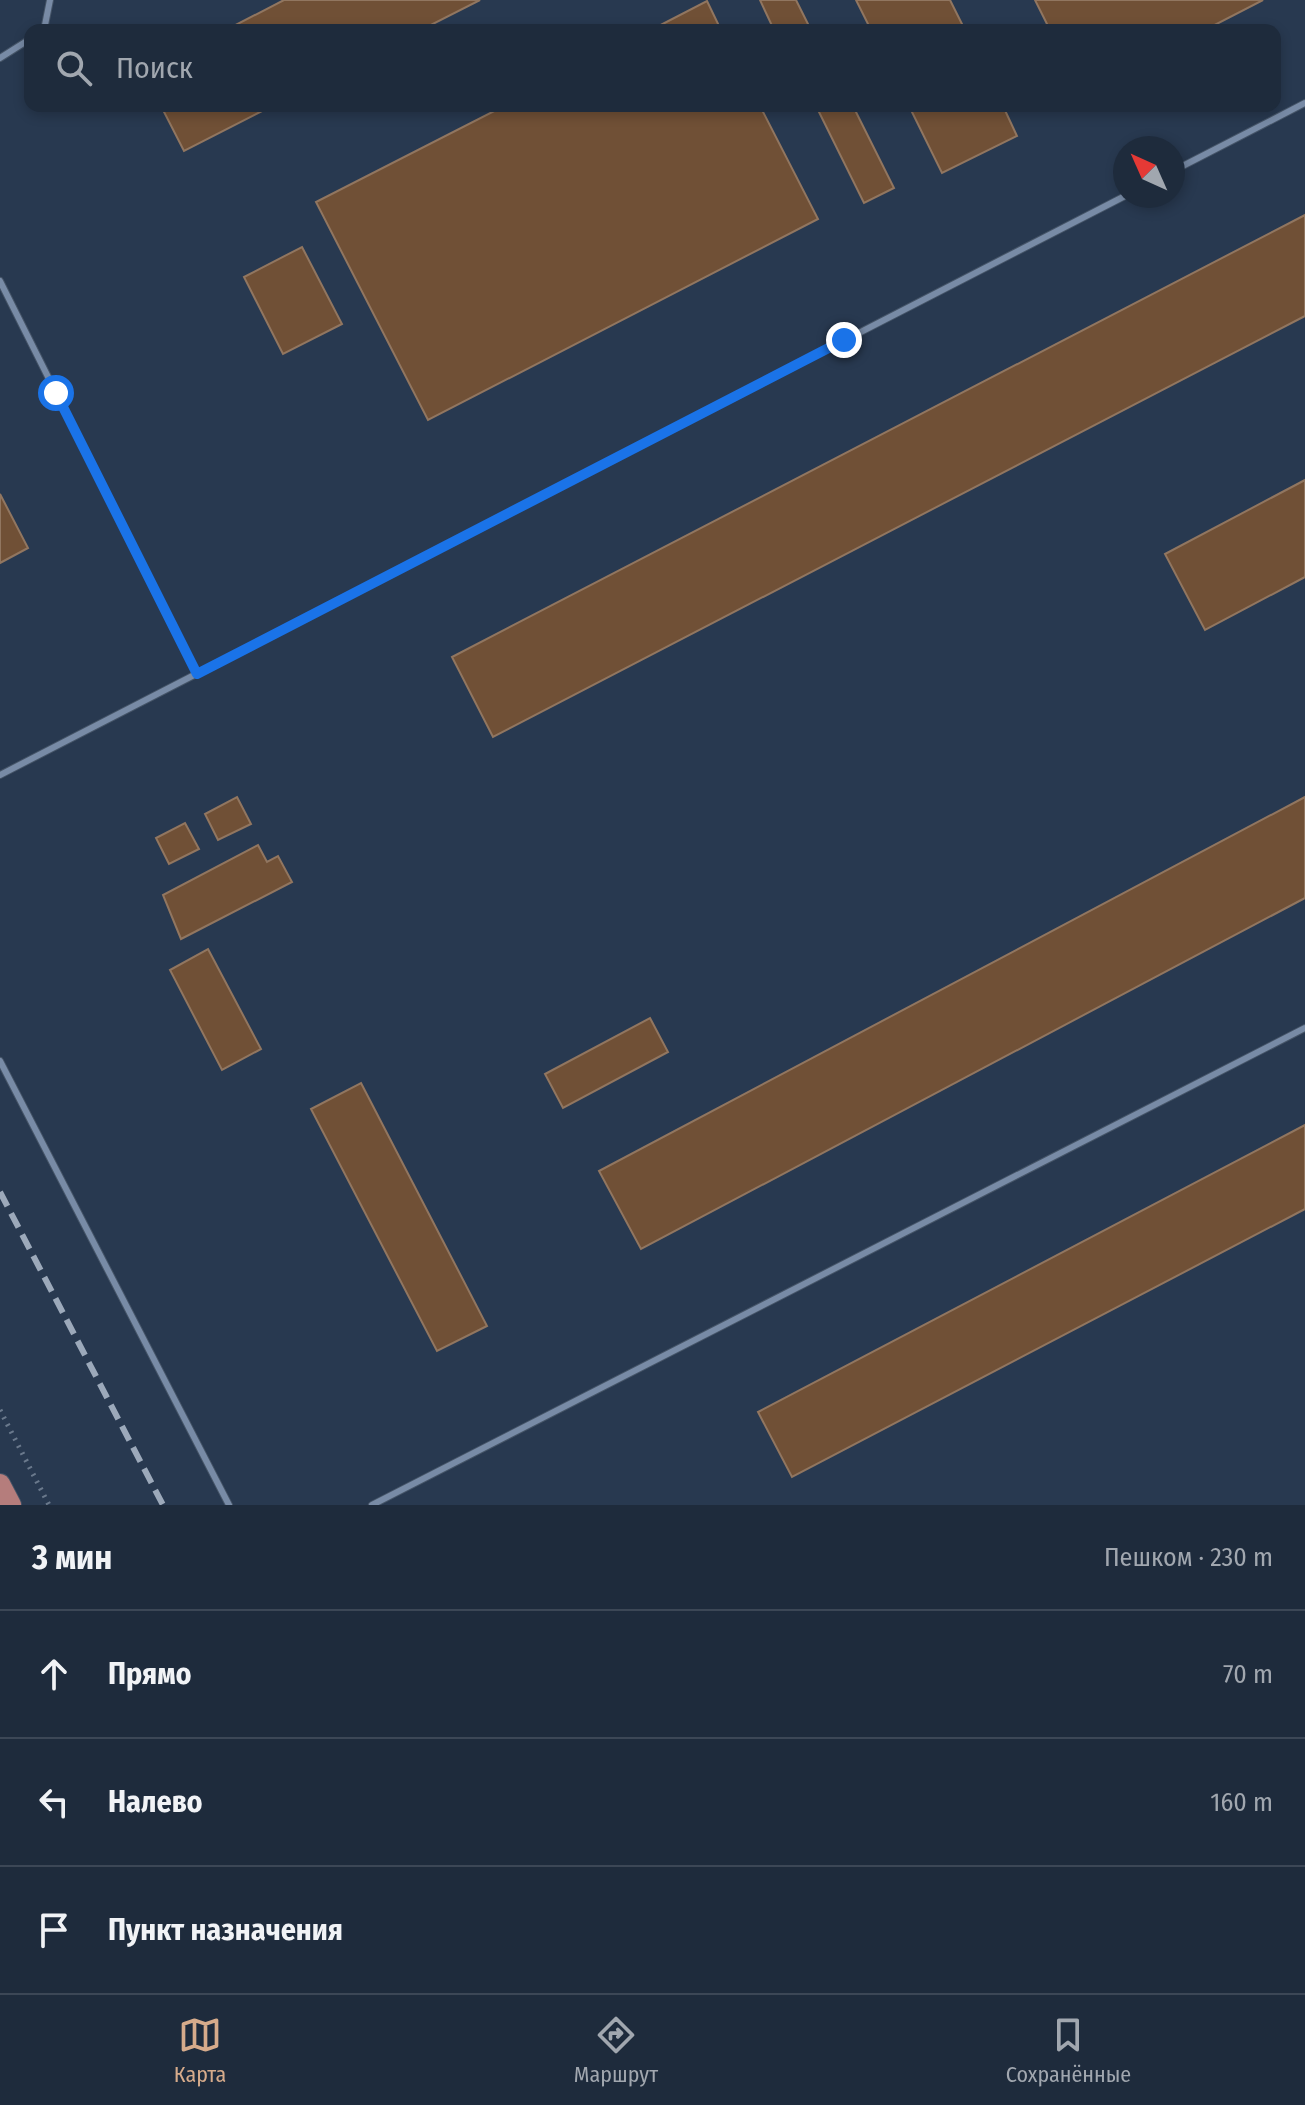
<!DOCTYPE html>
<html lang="ru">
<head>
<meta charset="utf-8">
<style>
	:root { --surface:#1e2b3c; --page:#263343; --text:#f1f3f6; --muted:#a1a7af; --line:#3c4756; --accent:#d6ab8b }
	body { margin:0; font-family:"Fira Sans Condensed",sans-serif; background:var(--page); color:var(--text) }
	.compass { position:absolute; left:1113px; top:136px; width:72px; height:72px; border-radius:50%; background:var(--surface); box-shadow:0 4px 12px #0003; rotate:315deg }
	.stop { position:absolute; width:24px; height:24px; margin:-18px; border:6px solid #1a73e8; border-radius:50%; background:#fff }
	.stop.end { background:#1a73e8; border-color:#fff; box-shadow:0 2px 8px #0008 }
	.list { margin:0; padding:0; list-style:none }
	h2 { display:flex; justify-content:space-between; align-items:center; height:104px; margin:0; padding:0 32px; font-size:34px }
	h2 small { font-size:26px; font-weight:400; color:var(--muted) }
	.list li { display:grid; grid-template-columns:52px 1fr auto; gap:24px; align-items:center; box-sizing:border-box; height:128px; padding:0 32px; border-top:2px solid var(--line) }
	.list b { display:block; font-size:30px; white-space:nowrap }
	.list em { font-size:26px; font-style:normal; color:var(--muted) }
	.icon { flex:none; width:44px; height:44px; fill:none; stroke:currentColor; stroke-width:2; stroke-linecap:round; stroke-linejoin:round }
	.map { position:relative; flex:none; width:1305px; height:1505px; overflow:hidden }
	.search { position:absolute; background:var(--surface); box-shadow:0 4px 12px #0003; left:24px; right:24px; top:24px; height:88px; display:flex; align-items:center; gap:20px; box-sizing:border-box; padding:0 28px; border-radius:16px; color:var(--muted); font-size:30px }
	.sheet { height:488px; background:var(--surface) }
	nav { display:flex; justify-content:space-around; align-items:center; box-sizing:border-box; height:112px; border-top:2px solid var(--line); background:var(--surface); font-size:22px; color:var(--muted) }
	nav a { display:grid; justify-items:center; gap:4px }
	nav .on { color:var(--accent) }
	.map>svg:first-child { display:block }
	.building { fill:#705036; stroke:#917660; stroke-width:2 }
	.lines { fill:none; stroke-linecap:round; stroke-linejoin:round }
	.lane-casing { stroke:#455467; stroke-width:8 }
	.primary-casing { stroke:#455467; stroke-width:22 }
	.path { stroke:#6a798c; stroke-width:5; stroke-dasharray:2 6; stroke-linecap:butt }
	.lane { stroke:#788ba6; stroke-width:6 }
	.primary { stroke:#b57d7c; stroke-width:20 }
	.rail { stroke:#9ca9ba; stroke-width:6; stroke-dasharray:16 8; stroke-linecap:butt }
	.route { stroke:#1a73e8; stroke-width:10 }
</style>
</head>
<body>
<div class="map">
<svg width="1305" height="1505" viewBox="0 0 1305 1505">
	<rect width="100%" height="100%" fill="#283950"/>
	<path class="building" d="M 284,0 L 480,0 L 421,30 L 226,30 Z
		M 760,0 L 796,0 L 811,30 L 774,30 Z
		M 856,0 L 950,0 L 965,30 L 871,30 Z
		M 1035,0 L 1263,0 L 1205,30 L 1050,30 Z
		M 707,1 L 721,30 L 651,30 Z
		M 161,106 L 272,106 L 184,151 Z
		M 504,106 L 760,106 L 818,219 L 428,420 L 316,202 Z
		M 816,106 L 853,106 L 894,188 L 864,203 Z
		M 909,106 L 1003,106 L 1017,136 L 942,173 Z
		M 1305,215 L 1305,316 L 493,737 L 452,657 Z
		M 302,247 L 342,324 L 283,354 L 244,277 Z
		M 1305,480 L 1305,577 L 1205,630 L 1165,554 Z
		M 0,494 L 28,548 L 0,563 Z
		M 237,797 L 251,824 L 218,840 L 205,814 Z
		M 1305,797 L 1305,898 L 641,1249 L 599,1171 Z
		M 185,823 L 199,849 L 169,864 L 156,838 Z
		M 258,845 L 267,862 L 278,856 L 292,882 L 181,939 L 163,895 Z
		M 208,949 L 261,1049 L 222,1070 L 170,970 Z
		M 650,1018 L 668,1052 L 563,1108 L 545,1074 Z
		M 361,1083 L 487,1326 L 437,1351 L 311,1109 Z
		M 1305,1125 L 1305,1209 L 792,1477 L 758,1412 Z"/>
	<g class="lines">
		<defs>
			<path id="lane" d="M 44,30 L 50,0
				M 0,58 L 30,39
				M 1173,171 L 1305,103
				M 0,281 L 197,674
				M 0,775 L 1125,196
				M 0,1061 L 229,1505
				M 372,1505 L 1305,1028"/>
			<path id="primary" d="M 0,1484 L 11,1505"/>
		</defs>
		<use href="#lane" class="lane-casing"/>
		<use href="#primary" class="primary-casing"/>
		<path class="path" d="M 0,1410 L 49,1505"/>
		<use href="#lane" class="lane"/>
		<use href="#primary" class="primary"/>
		<path class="rail" d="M 0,1192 L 163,1505"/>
	</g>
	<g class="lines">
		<path class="route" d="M 56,393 L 197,674 L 844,340"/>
	</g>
</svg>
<svg class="compass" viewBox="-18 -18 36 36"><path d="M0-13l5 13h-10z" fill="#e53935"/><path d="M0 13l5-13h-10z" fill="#a1a7af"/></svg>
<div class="stop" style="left:56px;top:393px"></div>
<div class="stop end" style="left:844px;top:340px"></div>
<div class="search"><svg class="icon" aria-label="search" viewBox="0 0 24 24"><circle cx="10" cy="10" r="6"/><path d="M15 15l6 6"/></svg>Поиск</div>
</div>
<section class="sheet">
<h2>3 мин<small>Пешком · 230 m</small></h2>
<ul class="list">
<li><svg class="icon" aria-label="ahead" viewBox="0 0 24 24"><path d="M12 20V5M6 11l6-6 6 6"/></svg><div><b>Прямо</b></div><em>70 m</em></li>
<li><svg class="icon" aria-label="left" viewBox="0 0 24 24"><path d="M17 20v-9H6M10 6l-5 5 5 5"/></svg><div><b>Налево</b></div><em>160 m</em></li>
<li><svg class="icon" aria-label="arrive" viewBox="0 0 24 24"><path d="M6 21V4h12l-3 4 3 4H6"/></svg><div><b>Пункт назначения</b></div></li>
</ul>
</section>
<nav>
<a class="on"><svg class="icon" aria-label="map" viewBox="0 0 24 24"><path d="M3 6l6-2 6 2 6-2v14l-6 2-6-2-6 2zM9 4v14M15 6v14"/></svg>Карта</a>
<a><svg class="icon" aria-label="directions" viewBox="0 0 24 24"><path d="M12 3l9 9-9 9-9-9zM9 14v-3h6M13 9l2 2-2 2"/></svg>Маршрут</a>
<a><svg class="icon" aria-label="saved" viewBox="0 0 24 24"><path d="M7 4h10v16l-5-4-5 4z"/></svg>Сохранённые</a>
</nav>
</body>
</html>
